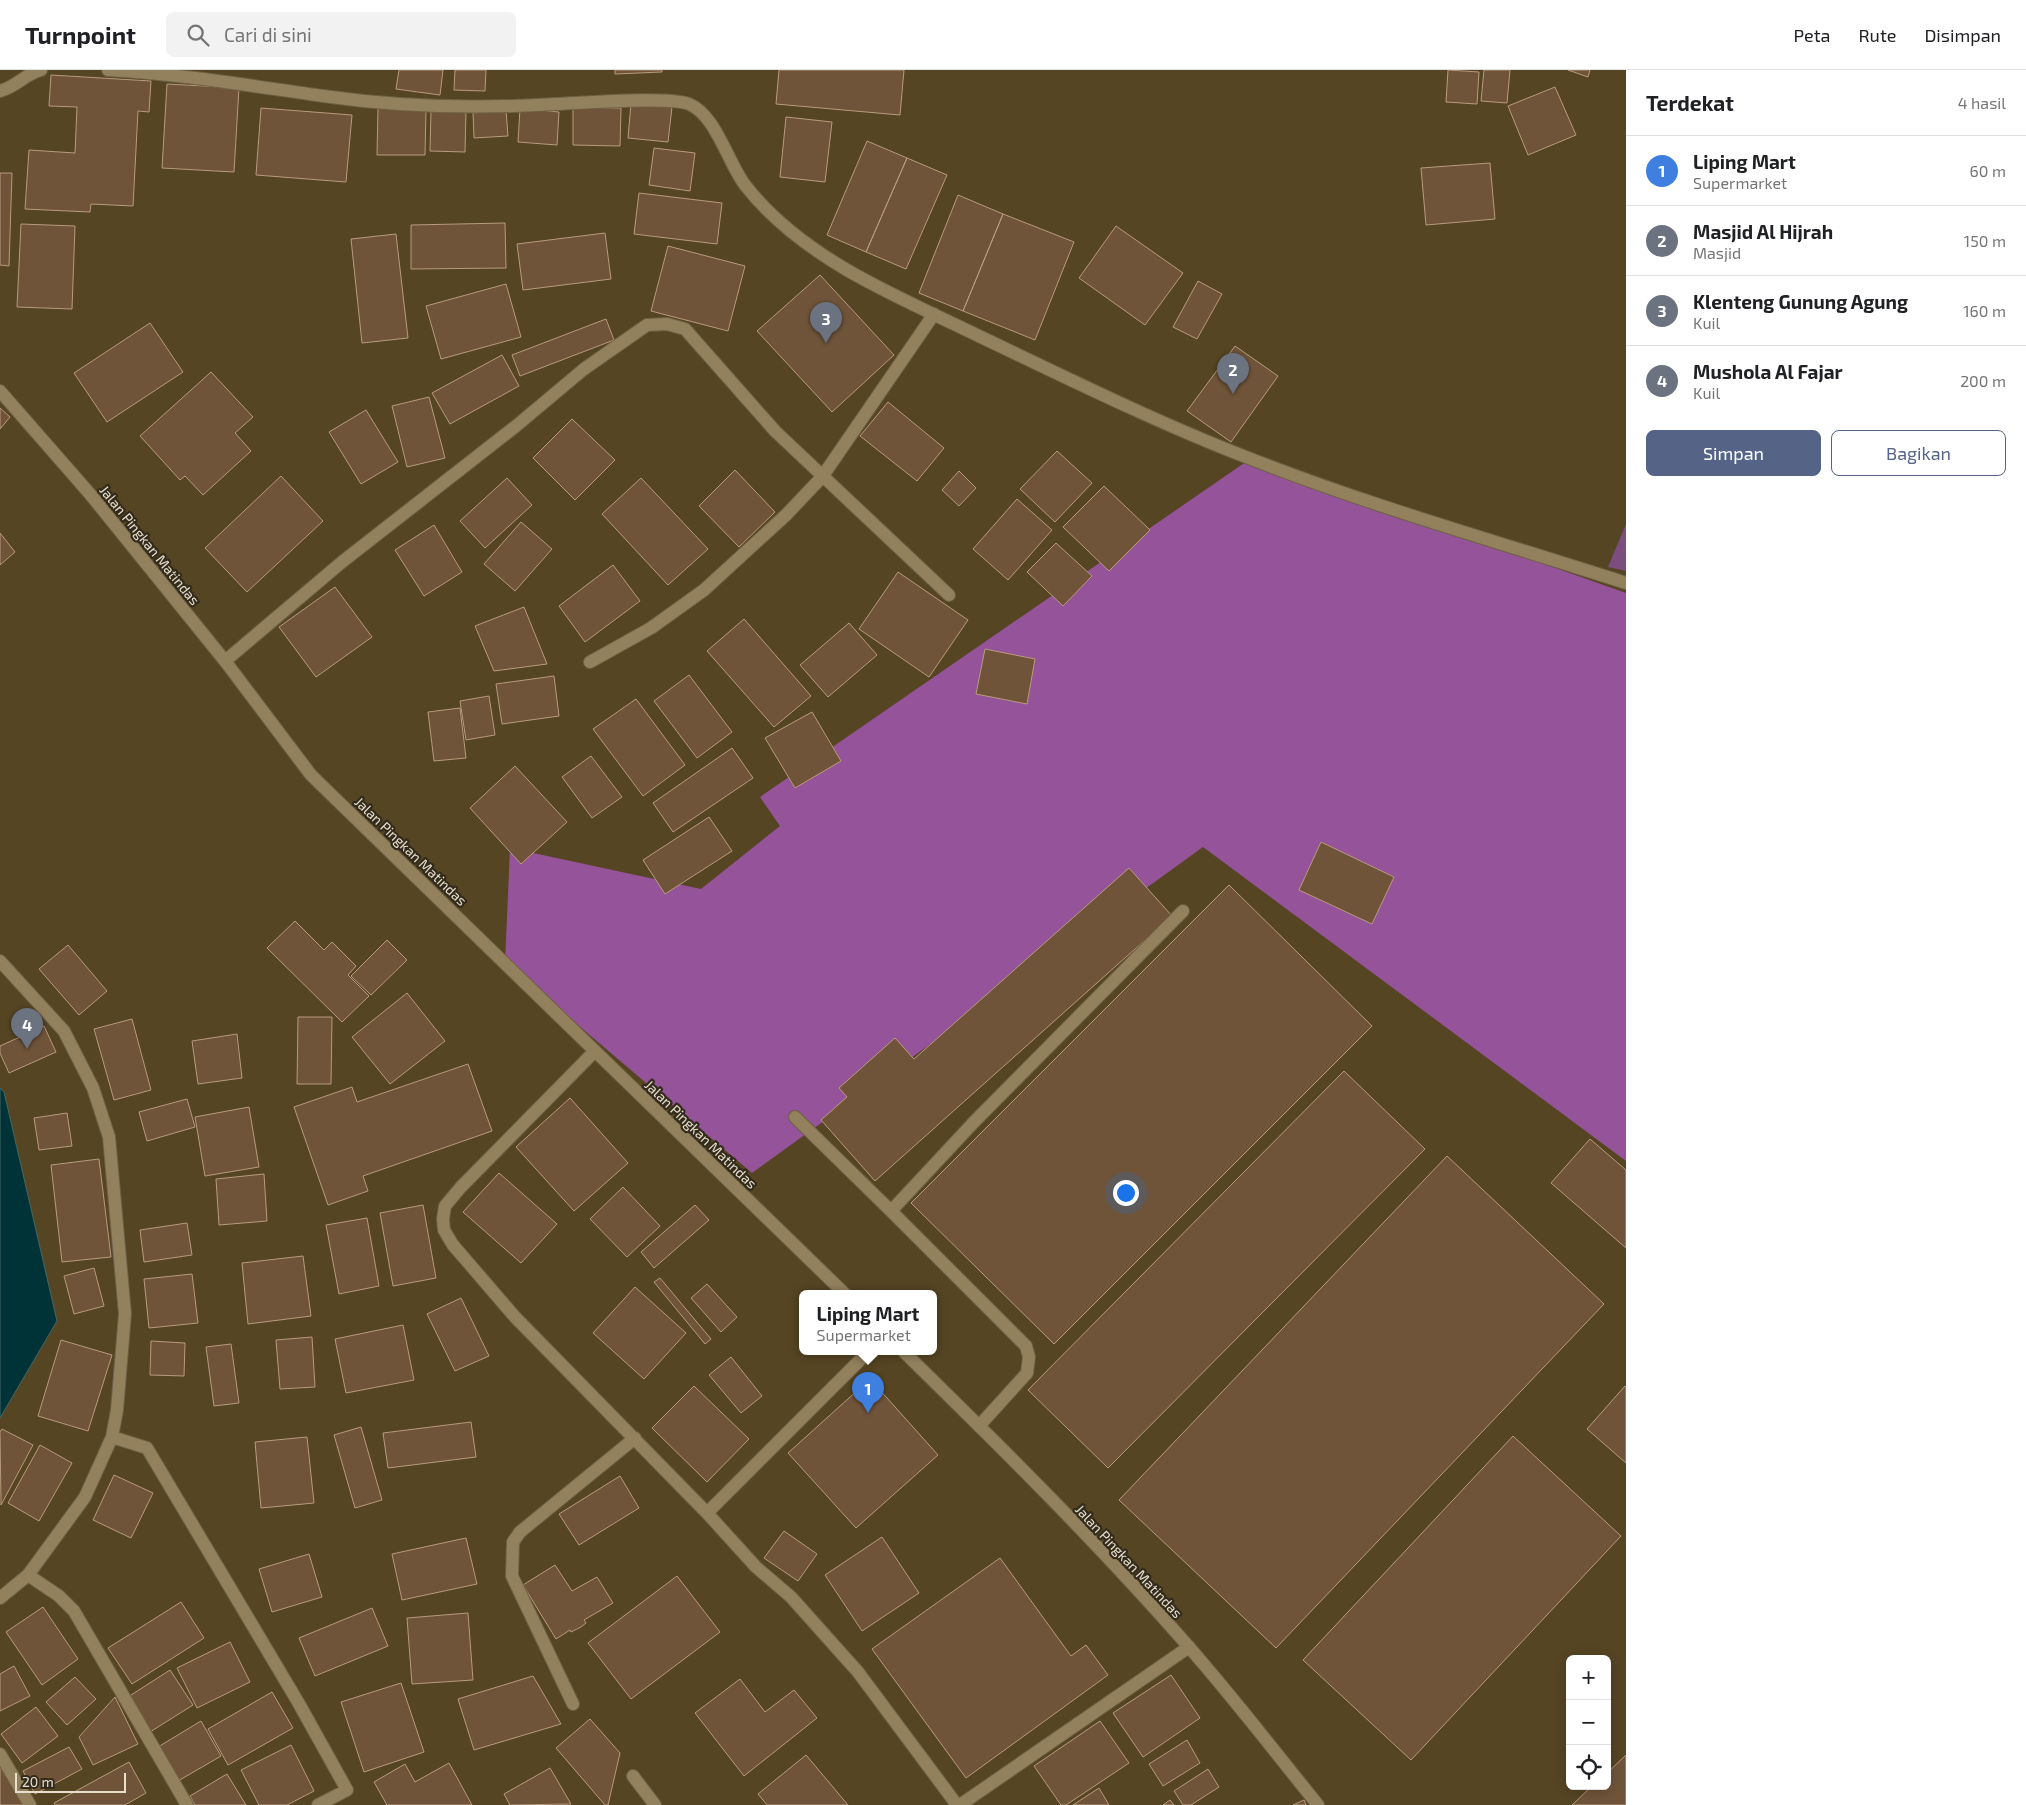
<!DOCTYPE html>
<html lang="id">
<head>
<meta charset="utf-8">
<style>
	:root { --surface:#fff; --page:#f2f2f2; --text:#202124; --muted:#757577; --line:#e0e0e0; --accent:#556486 }
	body { margin:0; font-family:"Exo 2",sans-serif; background:var(--page); color:var(--text) }
	.controls { position:absolute; right:15px; bottom:15px; display:grid; overflow:hidden; border-radius:8px; box-shadow:0 2px 12px #0003 }
	.controls button { width:45px; height:45px; display:grid; place-items:center; padding:0; border:0; border-bottom:1px solid var(--line); background:var(--surface); color:var(--text); font:25px sans-serif }
	.scale { position:absolute; left:15px; bottom:12px; width:111px; box-sizing:border-box; padding-left:5px; border:2px solid #e9dfcd; border-top:0; font-size:14px; line-height:18px; white-space:nowrap; color:#e9dfcd; -webkit-text-stroke:4px #332c1d; paint-order:stroke }
	.you { position:absolute; left:1125px; top:1122px; width:18px; height:18px; margin:-12px; border:4px solid #fff; border-radius:50%; background:#1a73e8; box-shadow:0 0 0 8px #1a73e833 }
	.badge { display:grid; place-items:center; width:32px; height:32px; border-radius:50%; background:var(--accent); color:#fff; font-size:16px; font-weight:700 }
	.pin { position:absolute; translate:-50% -41px; filter:drop-shadow(0 1px 2px #0008) }
	.pin::after { content:''; position:absolute; top:26px; width:18px; height:15px; background:inherit; clip-path:polygon(0 0,100% 0,50% 100%) }
	.popup { position:absolute; left:799px; top:1220px; width:138px; height:65px; box-sizing:border-box; display:grid; place-content:center; border-radius:8px; background:var(--surface); filter:drop-shadow(0 1px 4px #0005); font-size:16px; white-space:nowrap; color:var(--muted) }
	.popup b { font-size:19px; color:var(--text) }
	.popup::after { content:''; position:absolute; left:50%; top:100%; margin-left:-10px; border:10px solid transparent; border-top-color:var(--surface) }
	.list { margin:0; padding:0; list-style:none }
	h2 { display:flex; justify-content:space-between; align-items:center; height:65px; margin:0; padding:0 20px; font-size:21px }
	h2 small { font-size:16px; font-weight:400; color:var(--muted) }
	.list li { display:grid; grid-template-columns:32px 1fr auto; gap:15px; align-items:center; box-sizing:border-box; height:70px; padding:0 20px; border-top:1px solid var(--line) }
	.list b { display:block; font-size:19px; white-space:nowrap }
	.list p { margin:0; font-size:16px; white-space:nowrap; color:var(--muted) }
	.list em { font-size:16px; font-style:normal; color:var(--muted) }
	.actions { display:flex; gap:10px; padding:15px 20px }
	.actions a { flex:1; padding:11px 0; border:1px solid var(--accent); border-radius:8px; text-align:center; font-size:18px; color:var(--accent) }
	.actions .main { background:var(--accent); color:#fff }
	.icon { flex:none; width:28px; height:28px; fill:none; stroke:currentColor; stroke-width:2; stroke-linecap:round; stroke-linejoin:round }
	.map { position:relative; flex:none; width:1626px; height:1735px; overflow:hidden }
	header { display:flex; align-items:center; gap:30px; box-sizing:border-box; height:70px; padding:0 25px; background:var(--surface); border-bottom:1px solid var(--line) }
	header strong { font-size:24px }
	nav { display:flex; gap:28px; margin-inline-start:auto; font-size:18px }
	.search { width:350px; height:45px; background:var(--page); display:flex; align-items:center; gap:12px; box-sizing:border-box; padding:0 18px; border-radius:8px; color:var(--muted); font-size:19px }
	main { display:flex }
	aside { flex:1; background:var(--surface) }
	.map>svg:first-child { display:block }
	.green { fill:#7b4e7e }
	.forest { fill:#955399 }
	.water { fill:#003338; stroke:#466765 }
	.building { fill:#6f5439; stroke:#b99a7d }
	.lines { fill:none; stroke-linecap:round; stroke-linejoin:round }
	.service-casing { stroke:#6e6142; stroke-width:14 }
	.minor-casing { stroke:#6e6142; stroke-width:14 }
	.tertiary-casing { stroke:#6e6142; stroke-width:14 }
	.service { stroke:#93815e; stroke-width:12 }
	.minor { stroke:#93815e; stroke-width:12 }
	.tertiary { stroke:#93815e; stroke-width:12 }
	.labels { text-anchor:middle; dominant-baseline:central; stroke-width:4.5; stroke-linejoin:round; paint-order:stroke }
	.street-label { font-size:14px; fill:#e9dfcd; stroke:#332c1d }
</style>
</head>
<body>
<header>
<strong>Turnpoint</strong>
<div class="search"><svg class="icon" aria-label="search" viewBox="0 0 24 24"><circle cx="10" cy="10" r="6"/><path d="M15 15l6 6"/></svg>Cari di sini</div>
<nav><a>Peta</a><a>Rute</a><a>Disimpan</a></nav>
</header>
<main>
<div class="map">
<svg width="1626" height="1735" viewBox="0 0 1626 1735">
	<rect width="100%" height="100%" fill="#554523"/>
	<path class="green" d="M 1626,454 L 1626,501 L 1608,497 Z"/>
	<path class="forest" d="M 1250,389 L 1626,523 L 1626,1091 L 1203,777 L 752,1103 L 505,893 L 510,778 L 701,819 L 780,756 L 760,727 Z"/>
	<path class="water" d="M 0,1018 L 4,1022 L 57,1251 L 0,1348 Z"/>
	<path class="building" d="M 399,0 L 443,0 L 440,25 L 396,19 Z
		M 455,0 L 486,0 L 485,21 L 454,20 Z
		M 615,0 L 662,0 L 662,2 L 615,4 Z
		M 779,0 L 904,0 L 900,45 L 776,34 Z
		M 1448,0 L 1479,2 L 1477,34 L 1446,32 Z
		M 1484,0 L 1510,0 L 1507,33 L 1481,31 Z
		M 1568,0 L 1590,0 L 1588,7 Z
		M 51,5 L 151,11 L 149,42 L 138,41 L 133,136 L 91,134 L 90,142 L 25,139 L 29,80 L 75,83 L 77,37 L 49,36 Z
		M 167,14 L 239,18 L 234,102 L 162,98 Z
		M 1555,17 L 1576,65 L 1528,85 L 1508,36 Z
		M 631,33 L 672,37 L 668,72 L 628,68 Z
		M 573,37 L 621,38 L 620,76 L 573,75 Z
		M 261,38 L 352,45 L 346,112 L 256,105 Z
		M 378,38 L 426,39 L 425,85 L 377,85 Z
		M 520,38 L 559,42 L 557,75 L 518,72 Z
		M 431,40 L 466,40 L 465,82 L 430,81 Z
		M 506,40 L 508,66 L 474,68 L 473,43 Z
		M 786,47 L 832,52 L 825,112 L 780,107 Z
		M 867,71 L 907,88 L 866,182 L 827,165 Z
		M 654,78 L 695,83 L 690,121 L 649,115 Z
		M 907,88 L 947,105 L 906,199 L 866,182 Z
		M 1490,93 L 1495,149 L 1426,155 L 1421,98 Z
		M 0,103 L 12,103 L 9,196 L 0,195 Z
		M 639,123 L 722,133 L 717,174 L 634,164 Z
		M 958,125 L 1003,144 L 963,241 L 919,223 Z
		M 1003,144 L 1074,172 L 1035,270 L 963,241 Z
		M 505,153 L 506,198 L 411,199 L 411,155 Z
		M 21,154 L 75,156 L 72,239 L 17,237 Z
		M 1116,156 L 1183,203 L 1145,255 L 1079,208 Z
		M 605,163 L 611,209 L 523,220 L 517,174 Z
		M 396,164 L 408,268 L 362,273 L 351,169 Z
		M 668,176 L 745,196 L 728,261 L 651,241 Z
		M 820,205 L 894,285 L 832,342 L 757,261 Z
		M 1198,211 L 1222,224 L 1197,269 L 1173,257 Z
		M 506,214 L 521,267 L 441,289 L 426,236 Z
		M 606,249 L 614,270 L 520,306 L 512,285 Z
		M 150,253 L 183,302 L 107,352 L 74,303 Z
		M 1235,276 L 1278,306 L 1231,372 L 1187,341 Z
		M 502,285 L 519,316 L 450,354 L 432,323 Z
		M 211,302 L 253,347 L 235,363 L 251,381 L 203,425 L 185,406 L 180,410 L 140,366 Z
		M 429,327 L 445,388 L 407,397 L 392,336 Z
		M 888,332 L 944,378 L 917,411 L 860,366 Z
		M 0,338 L 10,347 L 0,359 Z
		M 366,340 L 398,392 L 361,414 L 329,362 Z
		M 572,349 L 615,390 L 575,430 L 533,388 Z
		M 1057,381 L 1092,413 L 1055,452 L 1020,419 Z
		M 735,400 L 775,442 L 739,477 L 699,436 Z
		M 959,401 L 976,418 L 959,436 L 942,420 Z
		M 281,406 L 323,451 L 247,522 L 205,478 Z
		M 507,408 L 532,435 L 485,478 L 460,451 Z
		M 641,408 L 708,479 L 668,515 L 602,444 Z
		M 1104,416 L 1150,460 L 1109,501 L 1063,457 Z
		M 1017,429 L 1052,460 L 1008,510 L 973,479 Z
		M 521,452 L 552,479 L 515,521 L 484,494 Z
		M 434,455 L 462,502 L 424,526 L 395,480 Z
		M 0,463 L 15,482 L 0,495 Z
		M 1056,473 L 1092,506 L 1063,536 L 1027,502 Z
		M 613,495 L 640,531 L 585,572 L 559,536 Z
		M 898,502 L 968,550 L 929,607 L 859,559 Z
		M 335,517 L 372,567 L 316,607 L 279,557 Z
		M 524,537 L 547,594 L 494,601 L 475,556 Z
		M 744,549 L 811,626 L 774,657 L 707,581 Z
		M 849,553 L 877,585 L 828,627 L 800,595 Z
		M 985,579 L 1035,589 L 1027,634 L 976,624 Z
		M 689,605 L 732,662 L 697,688 L 654,631 Z
		M 554,606 L 559,646 L 502,654 L 496,614 Z
		M 489,626 L 495,665 L 466,670 L 460,631 Z
		M 636,629 L 685,695 L 643,726 L 593,659 Z
		M 460,638 L 466,688 L 434,691 L 428,642 Z
		M 812,642 L 841,691 L 795,718 L 765,668 Z
		M 732,678 L 753,708 L 673,762 L 653,733 Z
		M 591,686 L 622,727 L 592,748 L 562,707 Z
		M 515,696 L 567,752 L 521,794 L 470,738 Z
		M 709,747 L 732,781 L 665,824 L 643,790 Z
		M 1321,772 L 1394,807 L 1372,854 L 1299,820 Z
		M 1129,798 L 1172,846 L 875,1111 L 821,1050 L 847,1027 L 839,1018 L 895,968 L 914,989 Z
		M 1229,815 L 1372,956 L 1054,1274 L 911,1133 Z
		M 295,851 L 324,880 L 332,872 L 356,896 L 348,905 L 369,926 L 342,952 L 267,878 Z
		M 387,870 L 407,890 L 371,925 L 351,906 Z
		M 68,875 L 107,921 L 79,945 L 39,899 Z
		M 407,923 L 445,971 L 390,1014 L 352,967 Z
		M 298,947 L 332,947 L 331,1014 L 297,1014 Z
		M 132,949 L 151,1020 L 114,1030 L 94,959 Z
		M 44,956 L 56,982 L 9,1003 L 0,983 L 0,976 Z
		M 237,964 L 242,1008 L 198,1014 L 192,971 Z
		M 468,994 L 492,1061 L 363,1106 L 368,1121 L 328,1135 L 294,1037 L 352,1017 L 357,1032 Z
		M 1344,1001 L 1425,1079 L 1108,1398 L 1028,1320 Z
		M 570,1028 L 628,1093 L 574,1141 L 516,1077 Z
		M 187,1029 L 195,1057 L 147,1071 L 139,1042 Z
		M 249,1037 L 259,1097 L 205,1106 L 195,1047 Z
		M 67,1043 L 72,1076 L 39,1080 L 34,1048 Z
		M 1590,1069 L 1626,1100 L 1626,1178 L 1551,1113 Z
		M 1447,1086 L 1604,1234 L 1276,1578 L 1119,1430 Z
		M 99,1089 L 111,1187 L 62,1192 L 51,1095 Z
		M 499,1103 L 557,1154 L 521,1193 L 463,1142 Z
		M 264,1104 L 267,1151 L 219,1155 L 216,1109 Z
		M 623,1117 L 660,1156 L 627,1187 L 590,1149 Z
		M 423,1135 L 436,1208 L 393,1216 L 380,1143 Z
		M 695,1135 L 709,1150 L 654,1198 L 641,1182 Z
		M 367,1148 L 379,1216 L 339,1224 L 326,1155 Z
		M 187,1153 L 192,1185 L 144,1192 L 140,1160 Z
		M 303,1186 L 311,1246 L 248,1254 L 242,1193 Z
		M 94,1198 L 104,1236 L 74,1244 L 64,1206 Z
		M 192,1204 L 198,1253 L 149,1258 L 144,1209 Z
		M 660,1208 L 711,1269 L 705,1274 L 654,1212 Z
		M 707,1214 L 737,1247 L 721,1262 L 691,1228 Z
		M 635,1217 L 686,1263 L 644,1309 L 593,1263 Z
		M 461,1228 L 489,1286 L 455,1301 L 427,1244 Z
		M 403,1255 L 414,1310 L 346,1323 L 335,1269 Z
		M 312,1267 L 315,1317 L 280,1319 L 276,1270 Z
		M 61,1270 L 112,1285 L 88,1361 L 38,1346 Z
		M 151,1271 L 185,1273 L 184,1306 L 150,1305 Z
		M 231,1274 L 239,1333 L 214,1336 L 206,1277 Z
		M 731,1287 L 762,1326 L 741,1343 L 709,1305 Z
		M 870,1309 L 938,1385 L 856,1458 L 788,1383 Z
		M 694,1316 L 749,1369 L 707,1412 L 652,1358 Z
		M 1625,1316 L 1626,1317 L 1626,1393 L 1587,1359 Z
		M 471,1352 L 476,1387 L 388,1398 L 383,1363 Z
		M 361,1357 L 382,1430 L 355,1438 L 334,1365 Z
		M 2,1359 L 33,1375 L 1,1435 L 0,1362 Z
		M 1513,1366 L 1621,1466 L 1411,1690 L 1303,1590 Z
		M 307,1367 L 314,1433 L 261,1438 L 255,1372 Z
		M 40,1375 L 72,1393 L 39,1451 L 8,1433 Z
		M 114,1405 L 153,1423 L 131,1468 L 93,1450 Z
		M 620,1406 L 639,1438 L 579,1475 L 559,1444 Z
		M 784,1461 L 817,1484 L 798,1511 L 764,1488 Z
		M 882,1467 L 919,1523 L 862,1561 L 825,1505 Z
		M 466,1468 L 477,1514 L 402,1530 L 392,1484 Z
		M 309,1484 L 322,1527 L 272,1542 L 259,1499 Z
		M 1000,1488 L 1071,1586 L 1086,1575 L 1108,1605 L 966,1708 L 872,1579 Z
		M 555,1495 L 572,1521 L 597,1507 L 613,1533 L 584,1550 L 586,1553 L 581,1557 L 571,1562 L 570,1560 L 556,1569 L 523,1515 Z
		M 677,1506 L 720,1562 L 631,1629 L 588,1573 Z
		M 181,1532 L 204,1568 L 132,1614 L 108,1578 Z
		M 43,1537 L 78,1589 L 42,1615 L 6,1562 Z
		M 372,1538 L 388,1576 L 315,1606 L 299,1568 Z
		M 468,1543 L 473,1610 L 412,1614 L 407,1548 Z
		M 230,1572 L 250,1612 L 197,1638 L 177,1598 Z
		M 14,1596 L 30,1626 L 0,1641 L 0,1604 Z
		M 170,1600 L 193,1635 L 150,1662 L 128,1627 Z
		M 1171,1605 L 1200,1648 L 1143,1687 L 1113,1643 Z
		M 533,1606 L 561,1654 L 474,1680 L 458,1629 Z
		M 75,1607 L 96,1629 L 67,1655 L 46,1632 Z
		M 740,1609 L 765,1642 L 794,1620 L 817,1648 L 744,1706 L 695,1643 Z
		M 401,1613 L 424,1682 L 364,1702 L 341,1632 Z
		M 272,1622 L 293,1658 L 228,1695 L 208,1659 Z
		M 115,1627 L 138,1674 L 93,1695 L 79,1667 Z
		M 36,1637 L 58,1666 L 22,1693 L 1,1664 Z
		M 590,1649 L 620,1683 L 608,1735 L 605,1735 L 556,1678 Z
		M 201,1651 L 221,1686 L 178,1711 L 158,1677 Z
		M 1100,1651 L 1129,1693 L 1066,1735 L 1061,1735 L 1034,1696 Z
		M 1187,1670 L 1200,1693 L 1163,1716 L 1149,1694 Z
		M 291,1675 L 314,1721 L 287,1735 L 259,1735 L 241,1700 Z
		M 69,1677 L 82,1699 L 35,1724 L 23,1701 Z
		M 806,1685 L 848,1735 L 767,1735 L 758,1724 Z
		M 1626,1685 L 1626,1735 L 1572,1735 L 1592,1716 L 1607,1716 L 1607,1703 Z
		M 129,1692 L 146,1723 L 125,1735 L 55,1735 L 54,1733 Z
		M 449,1693 L 472,1735 L 387,1735 L 374,1712 L 405,1694 L 415,1712 Z
		M 0,1696 L 25,1735 L 0,1735 Z
		M 550,1698 L 571,1734 L 510,1735 L 504,1724 Z
		M 1208,1699 L 1219,1717 L 1191,1735 L 1183,1735 L 1174,1721 Z
		M 227,1704 L 246,1735 L 195,1735 L 190,1726 Z
		M 1099,1718 L 1109,1735 L 1073,1735 Z
		M 1170,1730 L 1174,1735 L 1163,1735 Z
		M 1304,1730 L 1306,1735 L 1293,1735 Z"/>
	<g class="lines">
		<defs>
			<path id="service" d="M 795,1047 L 891,1141
				M 979,1356 L 1027,1303 L 1029,1287 L 1026,1276 L 891,1141 L 974,1052 L 1183,841"/>
			<path id="minor" d="M 108,0 C 181,4 251,16 323,26 C 400,37 478,39 556,34 C 581,33 669,26 689,34 C 716,45 728,93 745,115 C 772,150 808,177 847,200 C 890,225 936,245 981,267 C 1069,309 1156,352 1246,387 C 1370,436 1499,472 1626,513
				M 0,21 C 16,17 25,4 41,0
				M 225,591 L 342,492 L 516,356 L 584,299 L 647,255 L 667,254 L 685,259 L 775,361 L 949,525
				M 590,592 L 651,558 L 704,520 L 786,445 L 822,407 L 934,244
				M 0,891 L 64,961 L 93,1018 L 109,1067 L 125,1244 L 117,1340 L 112,1367 L 85,1427 L 28,1505 L 0,1528
				M 595,981 L 461,1117 L 445,1136 L 443,1149 L 444,1160 L 453,1175 L 515,1247 L 707,1443 L 756,1497 L 791,1527 L 858,1602 L 957,1735
				M 112,1367 L 147,1378 L 298,1632 L 347,1720 L 318,1735
				M 707,1443 L 868,1282
				M 28,1505 L 59,1526 L 74,1541 L 187,1735
				M 573,1634 L 512,1506 L 513,1472 L 520,1462 L 635,1368
				M 0,1684 L 30,1735
				M 633,1706 L 655,1735
				M 960,1735 L 1189,1577"/>
			<path id="tertiary" d="M 0,321 L 90,424 L 225,591 L 311,705 L 845,1224
				M 904,1282 C 1001,1377 1099,1474 1188,1576 C 1233,1627 1275,1682 1318,1735"/>
		</defs>
		<use href="#service" class="service-casing"/>
		<use href="#minor" class="minor-casing"/>
		<use href="#tertiary" class="tertiary-casing"/>
		<use href="#service" class="service"/>
		<use href="#minor" class="minor"/>
		<use href="#tertiary" class="tertiary"/>
	</g>
	<g class="labels">
		<g class="street-label">
			<text transform="translate(150 475) rotate(51)">Jalan Pingkan Matindas</text>
			<text transform="translate(411 781) rotate(44)">Jalan Pingkan Matindas</text>
			<text transform="translate(701 1064) rotate(44)">Jalan Pingkan Matindas</text>
			<text transform="translate(1129 1491) rotate(47)">Jalan Pingkan Matindas</text>
		</g>
	</g>
</svg>
<div class="controls">
<button>+</button>
<button>−</button>
<button><svg class="icon" aria-label="locate" viewBox="0 0 24 24"><circle cx="12" cy="12" r="6"/><path d="M12 2v4M12 18v4M2 12h4M18 12h4"/></svg></button>
</div>
<div class="scale">20 m</div>
<div class="you"></div>
<div class="pin badge" style="left:868px;top:1343px;background:#3f7fe0">1</div>
<div class="popup"><b>Liping Mart</b>Supermarket</div>
<div class="pin badge" style="left:1233px;top:324px;background:#6b7280">2</div>
<div class="pin badge" style="left:826px;top:273px;background:#6b7280">3</div>
<div class="pin badge" style="left:27px;top:979px;background:#6b7280">4</div>
</div>
<aside>
<h2>Terdekat<small>4 hasil</small></h2>
<ul class="list">
<li><span class="badge" style="background:#3f7fe0">1</span><div><b>Liping Mart</b><p>Supermarket</p></div><em>60 m</em></li>
<li><span class="badge" style="background:#6b7280">2</span><div><b>Masjid Al Hijrah</b><p>Masjid</p></div><em>150 m</em></li>
<li><span class="badge" style="background:#6b7280">3</span><div><b>Klenteng Gunung Agung</b><p>Kuil</p></div><em>160 m</em></li>
<li><span class="badge" style="background:#6b7280">4</span><div><b>Mushola Al Fajar</b><p>Kuil</p></div><em>200 m</em></li>
</ul>
<div class="actions"><a class="main">Simpan</a><a>Bagikan</a></div>
</aside>
</main>
</body>
</html>
